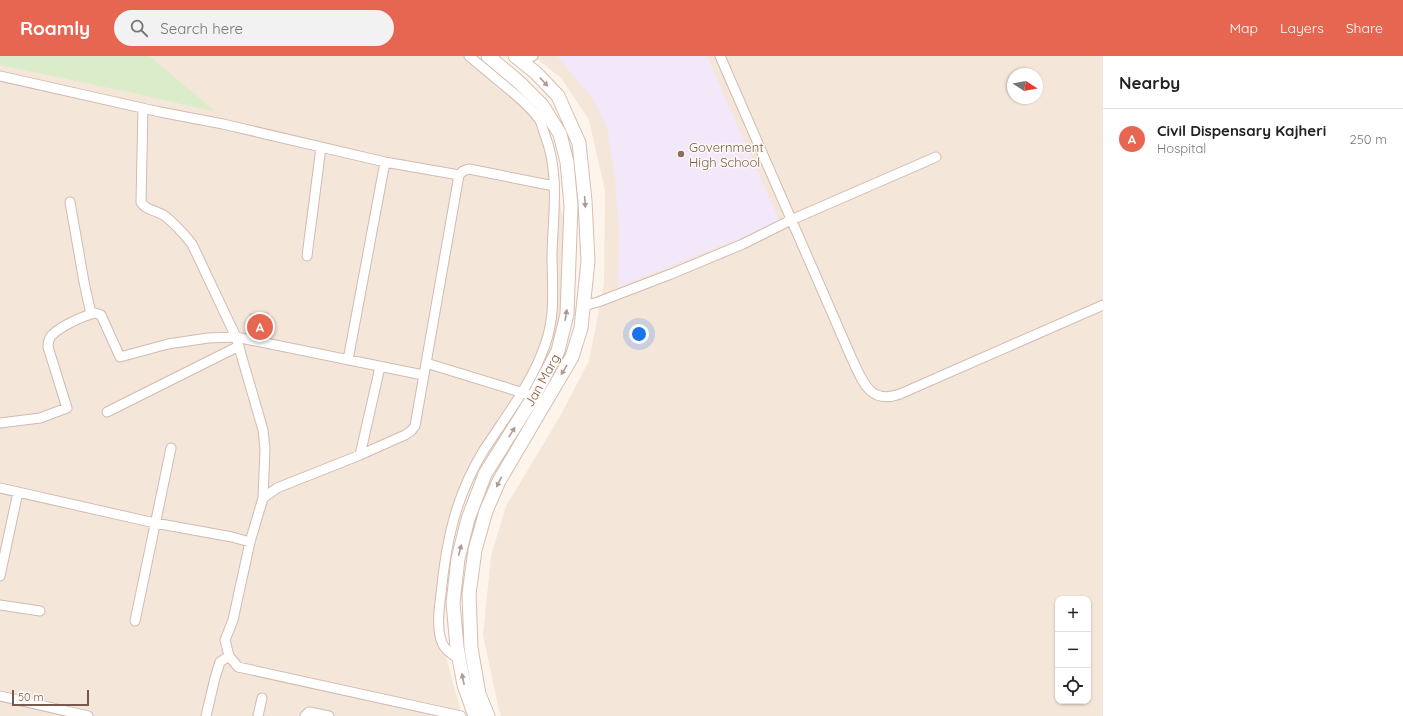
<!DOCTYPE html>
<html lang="en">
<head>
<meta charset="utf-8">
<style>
	:root { --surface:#fff; --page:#f2f2f2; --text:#222; --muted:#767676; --line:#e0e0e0; --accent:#e76651 }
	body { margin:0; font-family:Quicksand,sans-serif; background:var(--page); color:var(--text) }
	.controls { position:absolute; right:12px; bottom:12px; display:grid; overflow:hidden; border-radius:8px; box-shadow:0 1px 3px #0004 }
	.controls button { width:36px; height:36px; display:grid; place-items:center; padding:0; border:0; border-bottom:1px solid var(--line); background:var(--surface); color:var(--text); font:20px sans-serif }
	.compass { position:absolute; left:1007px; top:12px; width:36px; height:36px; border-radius:50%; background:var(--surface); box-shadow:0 1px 3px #0004; rotate:101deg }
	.scale { position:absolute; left:12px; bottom:10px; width:77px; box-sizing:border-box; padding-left:4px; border:2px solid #7a594d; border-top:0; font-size:11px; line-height:14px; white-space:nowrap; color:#7a594d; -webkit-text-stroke:3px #fff9f3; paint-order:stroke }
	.you { position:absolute; left:639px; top:278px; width:14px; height:14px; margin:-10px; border:3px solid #fff; border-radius:50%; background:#1a73e8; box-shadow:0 0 0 6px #1a73e833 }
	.badge { display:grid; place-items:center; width:26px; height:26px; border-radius:50%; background:var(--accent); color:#fff; font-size:13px; font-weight:700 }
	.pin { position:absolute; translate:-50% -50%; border:2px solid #fff; box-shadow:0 1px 4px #0006 }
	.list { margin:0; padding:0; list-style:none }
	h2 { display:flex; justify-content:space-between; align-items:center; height:52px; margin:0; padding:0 16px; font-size:17px }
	h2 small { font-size:13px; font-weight:400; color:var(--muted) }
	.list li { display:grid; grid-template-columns:26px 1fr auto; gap:12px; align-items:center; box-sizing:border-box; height:60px; padding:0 16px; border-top:1px solid var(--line) }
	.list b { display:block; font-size:15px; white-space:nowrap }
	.list p { margin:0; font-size:13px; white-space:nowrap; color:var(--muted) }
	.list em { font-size:13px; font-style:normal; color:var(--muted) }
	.icon { flex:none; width:22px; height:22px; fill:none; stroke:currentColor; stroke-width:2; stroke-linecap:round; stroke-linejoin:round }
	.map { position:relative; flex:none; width:1103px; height:660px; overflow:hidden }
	header { display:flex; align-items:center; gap:24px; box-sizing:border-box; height:56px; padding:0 20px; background:var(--accent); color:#fff }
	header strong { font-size:19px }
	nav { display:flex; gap:22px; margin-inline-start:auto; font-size:14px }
	.search { width:280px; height:36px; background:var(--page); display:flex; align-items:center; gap:10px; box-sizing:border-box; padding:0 14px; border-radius:22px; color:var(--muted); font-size:15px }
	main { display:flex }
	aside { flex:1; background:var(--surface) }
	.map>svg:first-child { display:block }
	.residential { fill:#f5e6da; fill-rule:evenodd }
	.education { fill:#f2e8fa }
	.green { fill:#daecc9 }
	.building { fill:#f3d2c3; stroke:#e6b7a3 }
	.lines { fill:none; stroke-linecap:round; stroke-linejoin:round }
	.street-casing { stroke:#d1bbb0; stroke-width:11 }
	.secondary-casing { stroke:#d6beb0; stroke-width:15 }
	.street { stroke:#fff; stroke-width:9 }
	.secondary { stroke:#fff; stroke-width:13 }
	.oneway { fill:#af9b94 }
	.education-dot { fill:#8d6e63; stroke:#fff9f3; stroke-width:1.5 }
	.labels { text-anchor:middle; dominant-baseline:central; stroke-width:3; stroke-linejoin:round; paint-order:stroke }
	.education-label { font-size:13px; fill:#785e54; stroke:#fff9f3; text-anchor:start }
	.street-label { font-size:13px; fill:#7a594d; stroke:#fff9f3 }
</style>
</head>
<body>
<header>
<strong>Roamly</strong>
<div class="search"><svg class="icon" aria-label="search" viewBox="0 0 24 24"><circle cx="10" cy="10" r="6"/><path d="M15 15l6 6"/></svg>Search here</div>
<nav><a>Map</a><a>Layers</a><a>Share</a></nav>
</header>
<main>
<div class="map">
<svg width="1103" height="660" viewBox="0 0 1103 660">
	<rect width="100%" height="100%" fill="#fdf5ec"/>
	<path class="residential" d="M 0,0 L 469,0 L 505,28 L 543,76 L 568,182 L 566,237 L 557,286 L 539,329 L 472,420 L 447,504 L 443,589 L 462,660 L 0,660 Z
		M 533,0 L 1103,0 L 1103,660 L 501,660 L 499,655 L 483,579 L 491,500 L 506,450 L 559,362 L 589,305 L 604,228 L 605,135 L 589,64 L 561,22 ZM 1013,18 L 1037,18 L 1037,42 L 1013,42 ZM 1058,543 L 1088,543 L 1088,645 L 1058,645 Z"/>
	<path class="education" d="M 557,0 L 707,0 L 780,166 L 618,231 L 619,174 L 615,124 L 607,72 L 593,43 Z"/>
	<path class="green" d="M 0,0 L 149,0 L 216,56 L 138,38 L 0,9 Z"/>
	<path class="building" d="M 268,257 L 268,281 L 250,278 L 250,258 Z"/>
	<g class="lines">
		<defs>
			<path id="street" d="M 720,0 L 852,303 C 863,326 870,349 900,338 L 1103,249
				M 522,5 L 533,0
				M 0,20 L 160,56 L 223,68 L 385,106 L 459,119 L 415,370 L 411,375 L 405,379 L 360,399 L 277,432 L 263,442 L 250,486 L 233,564 L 225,584 L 229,600 L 238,611 L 461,660
				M 459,119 L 463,115 L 469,113 L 554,130
				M 70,146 L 84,226 L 91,258
				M 307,200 L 321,91
				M 584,250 L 598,246 L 671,218 L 743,188 L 791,164 L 936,101
				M 348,304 L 385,106
				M 426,307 L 527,338
				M 107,356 L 239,290
				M 0,367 L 40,362 L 67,352 L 48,291 C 48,287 49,282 52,279 C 61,270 83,260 95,257 L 101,259 L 120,301 L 168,288 L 208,282 L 236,281 L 192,188 C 184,178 175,168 165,160 C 158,155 145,154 141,146 L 143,52
				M 360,399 L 380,311
				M 0,432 L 155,467 L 232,481 L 250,486
				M 263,442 L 265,393 L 263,374 L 236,281 L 423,319
				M 0,520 L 18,436
				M 0,549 L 40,555
				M 135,565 L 171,392
				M 459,604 C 455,600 450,597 446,593 C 435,581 439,553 441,538 C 446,485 456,439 484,394 C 506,360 532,327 545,289 C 556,259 552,230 552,199 C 553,158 560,118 545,79 C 543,74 542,67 539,63 C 530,50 517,40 505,30 C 493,20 481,10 469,0
				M 0,640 L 88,660
				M 206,660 L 215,622 L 220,606 L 229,600
				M 258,660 L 262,642
				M 305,660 L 309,656 L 329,660"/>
			<path id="secondary" d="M 475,660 L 464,629 L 457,591 L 453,547 L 458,503 L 468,463 L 485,418 L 534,340 L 558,295 L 567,258 L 571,150 L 567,106 L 560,78 L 542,49 L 520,27 L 488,0
				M 488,660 L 479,638 L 471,592 L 469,538 L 475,494 L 486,455 L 499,425 L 572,301 L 581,272 L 588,205 L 585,145 L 579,87 L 558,40 L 536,17 L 515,0"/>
		</defs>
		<use href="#street" class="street-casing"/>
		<use href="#secondary" class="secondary-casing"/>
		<use href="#street" class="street"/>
		<use href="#secondary" class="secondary"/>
	</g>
	<defs><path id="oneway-solid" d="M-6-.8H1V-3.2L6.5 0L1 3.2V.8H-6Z"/></defs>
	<g class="oneway">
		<use href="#oneway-solid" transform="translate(544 26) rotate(47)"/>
		<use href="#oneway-solid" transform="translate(585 146) rotate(86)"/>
		<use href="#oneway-solid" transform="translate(566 259) rotate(-81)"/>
		<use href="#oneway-solid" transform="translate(564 314) rotate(121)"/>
		<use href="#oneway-solid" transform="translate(512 376) rotate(-58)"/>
		<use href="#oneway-solid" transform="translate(499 426) rotate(116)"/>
		<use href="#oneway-solid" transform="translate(460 494) rotate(-76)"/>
		<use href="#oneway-solid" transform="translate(463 623) rotate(-101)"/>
	</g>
	<circle class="education-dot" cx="681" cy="98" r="4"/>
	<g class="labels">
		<g class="education-label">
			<text x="689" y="91">Government<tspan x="689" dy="15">High School</tspan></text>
		</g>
		<g class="street-label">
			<text transform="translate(542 324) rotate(-61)">Jan Marg</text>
		</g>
	</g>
</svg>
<div class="controls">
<button>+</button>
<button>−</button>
<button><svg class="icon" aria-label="locate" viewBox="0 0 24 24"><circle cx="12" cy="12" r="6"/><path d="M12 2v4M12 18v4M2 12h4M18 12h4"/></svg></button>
</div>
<svg class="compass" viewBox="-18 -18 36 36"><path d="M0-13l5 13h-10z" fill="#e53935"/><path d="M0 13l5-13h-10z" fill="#767676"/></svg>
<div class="scale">50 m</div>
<div class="you"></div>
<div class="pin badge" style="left:260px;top:271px">A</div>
</div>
<aside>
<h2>Nearby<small></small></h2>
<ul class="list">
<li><span class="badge">A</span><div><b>Civil Dispensary Kajheri</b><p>Hospital</p></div><em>250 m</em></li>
</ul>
</aside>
</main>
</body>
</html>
